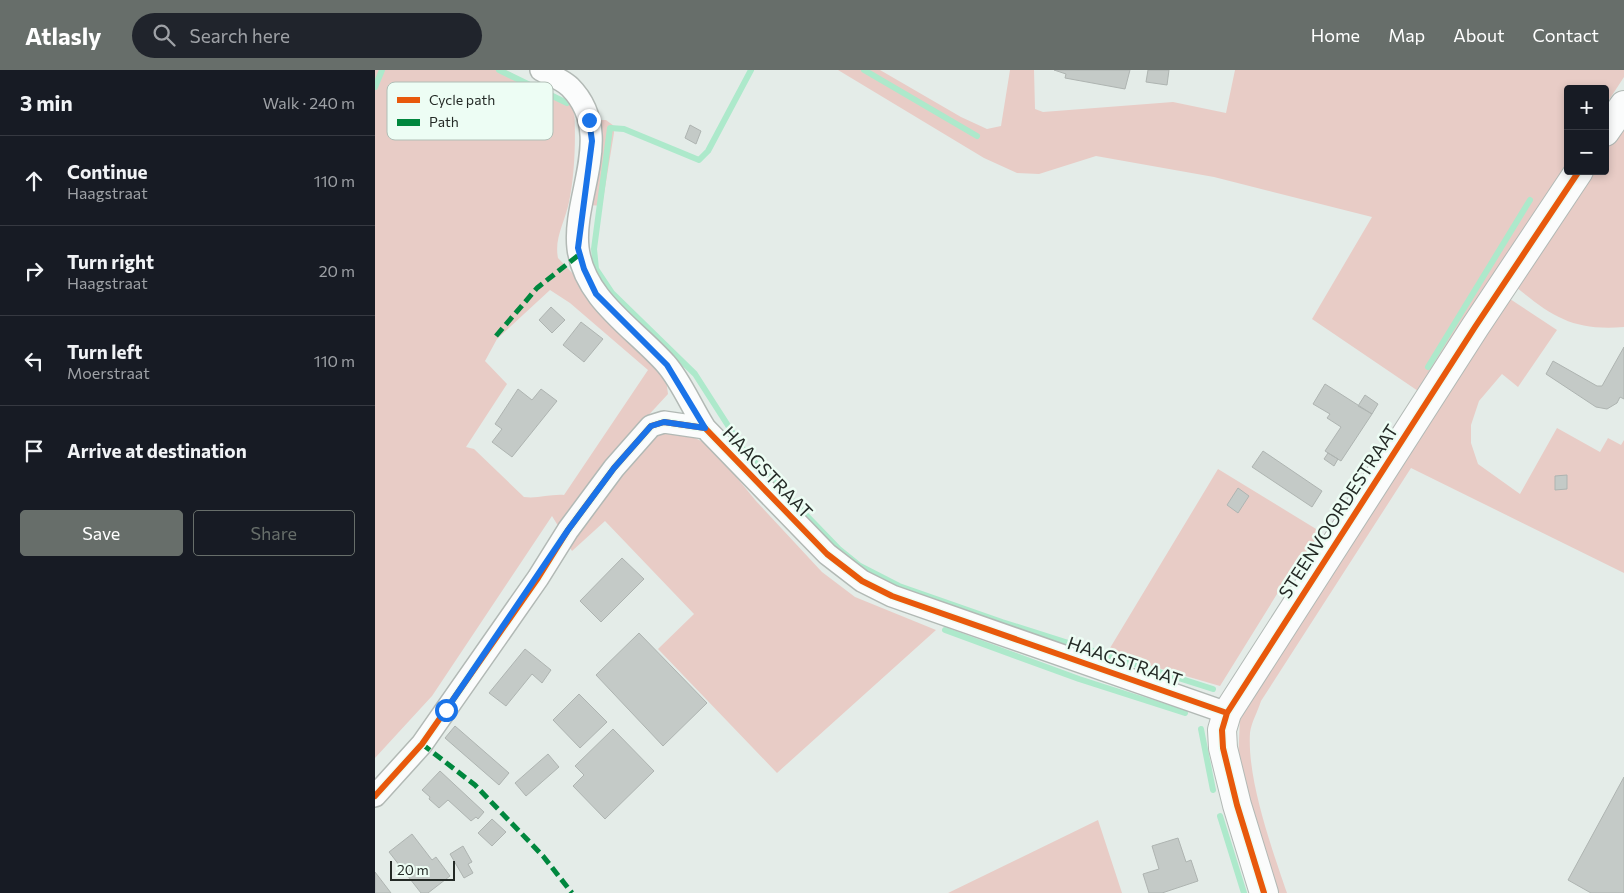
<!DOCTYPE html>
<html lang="en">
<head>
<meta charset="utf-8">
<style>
	:root { --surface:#171b24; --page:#20242c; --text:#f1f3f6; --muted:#9ea1a6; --line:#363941; --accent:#676e6a }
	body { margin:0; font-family:Commissioner,sans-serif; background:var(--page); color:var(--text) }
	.controls { position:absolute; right:15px; top:15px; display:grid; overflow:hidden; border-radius:5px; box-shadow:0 2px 8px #0003 }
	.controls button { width:45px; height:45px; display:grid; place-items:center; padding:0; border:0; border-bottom:1px solid var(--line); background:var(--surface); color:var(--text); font:25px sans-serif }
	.scale { position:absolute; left:15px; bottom:12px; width:65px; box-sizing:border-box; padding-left:5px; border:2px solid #242a26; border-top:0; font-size:14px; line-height:18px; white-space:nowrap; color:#242a26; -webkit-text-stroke:4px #edfdf4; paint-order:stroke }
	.stop { position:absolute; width:15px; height:15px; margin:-11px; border:4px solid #1a73e8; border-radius:50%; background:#fff }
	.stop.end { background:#1a73e8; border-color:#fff; box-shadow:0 1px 5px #0008 }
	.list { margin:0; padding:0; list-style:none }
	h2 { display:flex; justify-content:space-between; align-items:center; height:65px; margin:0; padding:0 20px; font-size:21px }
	h2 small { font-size:16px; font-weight:400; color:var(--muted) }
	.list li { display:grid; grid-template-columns:32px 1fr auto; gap:15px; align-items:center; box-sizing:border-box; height:90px; padding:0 20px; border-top:1px solid var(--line) }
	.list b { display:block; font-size:19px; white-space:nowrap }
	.list p { margin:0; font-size:16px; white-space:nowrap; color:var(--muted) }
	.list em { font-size:16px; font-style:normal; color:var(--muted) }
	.actions { display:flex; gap:10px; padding:15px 20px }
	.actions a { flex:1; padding:11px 0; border:1px solid var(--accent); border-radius:5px; text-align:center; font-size:18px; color:var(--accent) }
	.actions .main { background:var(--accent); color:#fff }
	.icon { flex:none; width:28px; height:28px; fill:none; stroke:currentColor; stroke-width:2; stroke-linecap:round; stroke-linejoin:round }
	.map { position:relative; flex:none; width:1249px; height:823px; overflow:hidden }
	header { display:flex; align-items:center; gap:30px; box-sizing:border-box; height:70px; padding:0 25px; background:var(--accent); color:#fff }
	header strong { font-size:24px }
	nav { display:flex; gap:28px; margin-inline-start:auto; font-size:18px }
	.search { width:350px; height:45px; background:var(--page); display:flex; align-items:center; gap:12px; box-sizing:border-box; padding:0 18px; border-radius:28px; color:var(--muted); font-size:19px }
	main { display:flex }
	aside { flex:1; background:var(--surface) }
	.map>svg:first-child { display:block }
	.green { fill:#e8ccc6; fill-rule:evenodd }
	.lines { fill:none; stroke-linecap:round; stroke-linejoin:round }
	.stream { stroke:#ade9cb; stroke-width:6 }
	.building { fill:#c4cac7; stroke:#aeb4b1 }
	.street-casing { stroke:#b2b9b5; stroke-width:24 }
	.secondary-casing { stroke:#b2b9b5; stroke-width:30 }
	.street { stroke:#fbfcfc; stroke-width:21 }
	.secondary { stroke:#fbfcfc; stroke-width:28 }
	.quiet { stroke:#00873e; stroke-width:5; stroke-dasharray:10 5; stroke-linecap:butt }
	.cycleway-casing { stroke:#edfdf4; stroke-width:9 }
	.cycleway { stroke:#e8590c; stroke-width:6 }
	.route { stroke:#1a73e8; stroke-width:6 }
	.labels { text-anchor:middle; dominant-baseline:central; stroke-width:5; stroke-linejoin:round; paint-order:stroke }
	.street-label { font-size:18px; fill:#242a26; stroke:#edfdf4 }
	.key { fill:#edfdf4; stroke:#b1beb6; stroke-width:1 }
	.key-label { font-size:14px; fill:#242a26 }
</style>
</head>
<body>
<header>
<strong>Atlasly</strong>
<div class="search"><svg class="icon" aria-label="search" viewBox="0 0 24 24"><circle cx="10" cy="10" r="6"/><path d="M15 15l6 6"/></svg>Search here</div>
<nav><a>Home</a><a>Map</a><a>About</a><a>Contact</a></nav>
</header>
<main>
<aside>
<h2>3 min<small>Walk · 240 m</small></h2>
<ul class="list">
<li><svg class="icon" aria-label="ahead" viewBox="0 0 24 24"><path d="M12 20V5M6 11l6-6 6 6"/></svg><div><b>Continue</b><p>Haagstraat</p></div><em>110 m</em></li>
<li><svg class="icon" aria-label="right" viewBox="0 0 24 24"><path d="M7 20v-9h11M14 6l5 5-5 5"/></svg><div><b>Turn right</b><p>Haagstraat</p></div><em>20 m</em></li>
<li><svg class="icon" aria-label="left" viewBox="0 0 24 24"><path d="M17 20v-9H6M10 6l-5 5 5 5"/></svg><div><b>Turn left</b><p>Moerstraat</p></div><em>110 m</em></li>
<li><svg class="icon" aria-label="arrive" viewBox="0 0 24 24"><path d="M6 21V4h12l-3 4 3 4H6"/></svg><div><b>Arrive at destination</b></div></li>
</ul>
<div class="actions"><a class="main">Save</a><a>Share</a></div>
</aside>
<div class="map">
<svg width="1249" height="823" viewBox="0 0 1249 823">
	<rect width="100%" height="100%" fill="#e4ece8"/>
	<path class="green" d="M 0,0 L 131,0 L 199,37 C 201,66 200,104 194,132 C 190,152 179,168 183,188 L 290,301 L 293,324 L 246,375 L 185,459 L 177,446 L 57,626 L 0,688 ZM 175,220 L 195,233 L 273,300 L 189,425 C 175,424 162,429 149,427 L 99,379 L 91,377 L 132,314 L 110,291 L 122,269 Z
		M 463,0 L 505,0 L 586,47 L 612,59 L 626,56 L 635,0 L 659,0 L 660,39 L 668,42 L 798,32 L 851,43 L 860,0 L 1249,0 L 1249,7 L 1230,36 L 1230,19 L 1193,19 L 1193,94 L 1046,323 L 937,249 L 997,147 L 839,107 L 721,86 L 664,104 L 642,103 L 609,88 Z
		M 226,50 L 231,50 L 239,56 L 239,63 L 227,136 L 215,135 L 227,66 Z
		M 1249,53 L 1249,257 C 1199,261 1177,247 1140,216 L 1217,101 L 1230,101 L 1230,81 Z
		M 1132,227 L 1182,260 L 1143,317 L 1127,304 L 1104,331 L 1096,355 L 1096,373 L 1103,394 L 1145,424 L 1182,358 L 1225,382 L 1233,368 L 1246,375 L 1249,370 L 1249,503 L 1036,398 L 886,631 C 883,641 876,653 875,663 C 872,710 897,779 912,823 L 900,823 L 863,694 L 865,646 Z
		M 306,361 L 336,376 L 381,431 L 447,502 L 480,527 L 561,560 L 402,703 L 283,579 L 319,544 L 230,451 L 197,481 L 192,473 L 262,377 L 283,363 Z
		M 843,399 L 946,462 L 907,516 L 845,616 L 732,583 Z
		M 723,750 L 747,823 L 573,823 Z"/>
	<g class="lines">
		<path class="stream" d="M 124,0 L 192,33
			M 376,0 L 333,81 L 324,90 L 249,59 L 235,58 L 219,179 L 221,199 L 237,223 L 320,304 L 370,382 L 464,479 L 485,496 L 524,516 L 627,552 L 838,619
			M 489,0 L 602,66
			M 0,17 L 7,0
			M 1053,297 L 1155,130
			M 570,560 L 704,609 L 810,643
			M 826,659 L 838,720
			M 845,746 L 869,823"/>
	</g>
	<path class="building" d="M 679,0 L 755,0 L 750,19 L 690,8 L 691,4 Z
		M 773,0 L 794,0 L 792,15 L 771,12 Z
		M 315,55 L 326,61 L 321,74 L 310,68 Z
		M 176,237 L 190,250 L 177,263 L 164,250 Z
		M 206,252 L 228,269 L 209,292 L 188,275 Z
		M 1249,277 L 1249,329 L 1245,327 L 1242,333 L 1232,339 L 1221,337 L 1171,304 L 1178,291 L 1222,316 L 1227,316 Z
		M 950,314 L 997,344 L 966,391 L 950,381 L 966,357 L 952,348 L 955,344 L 938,334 Z
		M 143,319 L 157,330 L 166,319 L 182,331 L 137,387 L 117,372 L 127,359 L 120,354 Z
		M 990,325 L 1003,334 L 997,344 L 983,336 Z
		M 888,381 L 947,421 L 937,437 L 877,397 Z
		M 953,383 L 963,389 L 959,396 L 949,389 Z
		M 1192,405 L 1192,419 L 1180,420 L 1180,406 Z
		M 863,418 L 874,426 L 863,443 L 852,435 Z
		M 247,488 L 269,509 L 226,552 L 205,531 Z
		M 264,563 L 332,633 L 288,676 L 221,605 Z
		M 150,579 L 176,600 L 167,613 L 157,604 L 131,636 L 114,623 Z
		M 204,624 L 232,652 L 205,678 L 178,650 Z
		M 80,656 L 134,703 L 124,715 L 70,668 Z
		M 238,659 L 279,701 L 230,749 L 198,716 L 209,705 L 200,696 Z
		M 173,684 L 184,697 L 151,726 L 140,713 Z
		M 65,701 L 109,742 L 103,749 L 101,747 L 96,751 L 73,730 L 64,738 L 54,729 L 55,727 L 47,720 Z
		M 1249,707 L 1249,823 L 1216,823 L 1193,810 Z
		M 117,749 L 131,762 L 117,776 L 103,763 Z
		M 37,764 L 57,790 L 61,787 L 75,806 L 53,823 L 46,823 L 14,782 Z
		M 803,768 L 811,792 L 816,790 L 823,811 L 787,823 L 774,823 L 768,804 L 784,799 L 777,776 Z
		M 88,776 L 97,792 L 93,794 L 98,803 L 89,808 L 75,784 Z
		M 0,802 L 16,823 L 0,823 Z"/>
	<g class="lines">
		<defs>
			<path id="street" d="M 166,0 C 175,5 188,10 195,17 C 241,63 197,126 203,178 C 209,229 259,258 291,294 C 306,311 317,338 330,358
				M 0,726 L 47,674 L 163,508 L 193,460 L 239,398 L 276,356 L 289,352 L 330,358 L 452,484 L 487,511 L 517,526 L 852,643"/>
			<path id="secondary" d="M 1230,62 L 1249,35
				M 889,823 L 862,735 L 848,678 L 847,660 L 852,643 L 1100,257 L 1204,101"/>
		</defs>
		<use href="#street" class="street-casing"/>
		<use href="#secondary" class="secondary-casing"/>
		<use href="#street" class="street"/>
		<use href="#secondary" class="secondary"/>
		<path class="quiet" d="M 121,266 L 162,218 L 205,184
			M 47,674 L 100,715 L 168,786 L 197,823"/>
		<defs>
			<path id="cycleway" d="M 0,726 L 47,674 L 163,508 L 193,460 L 239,398 L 276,356 L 289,352 L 330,358 L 452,484 L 487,511 L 517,526 L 852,643
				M 889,823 L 862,735 L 848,678 L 847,660 L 852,643 L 1100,257 L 1204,101"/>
		</defs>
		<use href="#cycleway" class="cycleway-casing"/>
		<use href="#cycleway" class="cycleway"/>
	</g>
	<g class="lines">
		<path class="route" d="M 71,640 L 193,460 L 239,398 L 276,356 L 289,352 L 330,358 L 292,295 L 221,224 L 209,199 L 203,178 L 217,71 L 214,50"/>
	</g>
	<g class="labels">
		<g class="street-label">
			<text transform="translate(393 402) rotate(46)">HAAGSTRAAT</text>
			<text transform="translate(963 441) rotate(-57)">STEENVOORDESTRAAT</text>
			<text transform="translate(750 591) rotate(19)">HAAGSTRAAT</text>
		</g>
	</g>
	<rect x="12" y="12" width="166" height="58" rx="8" class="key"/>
	<rect x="22" y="27" width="23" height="6" fill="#e8590c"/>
	<rect x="22" y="49" width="23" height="7" fill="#00873e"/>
	<g class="key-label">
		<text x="54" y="35">Cycle path</text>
		<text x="54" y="57">Path</text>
	</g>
</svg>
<div class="controls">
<button>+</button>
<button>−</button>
</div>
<div class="scale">20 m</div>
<div class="stop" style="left:71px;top:640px"></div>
<div class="stop end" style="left:214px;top:50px"></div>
</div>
</main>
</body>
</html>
